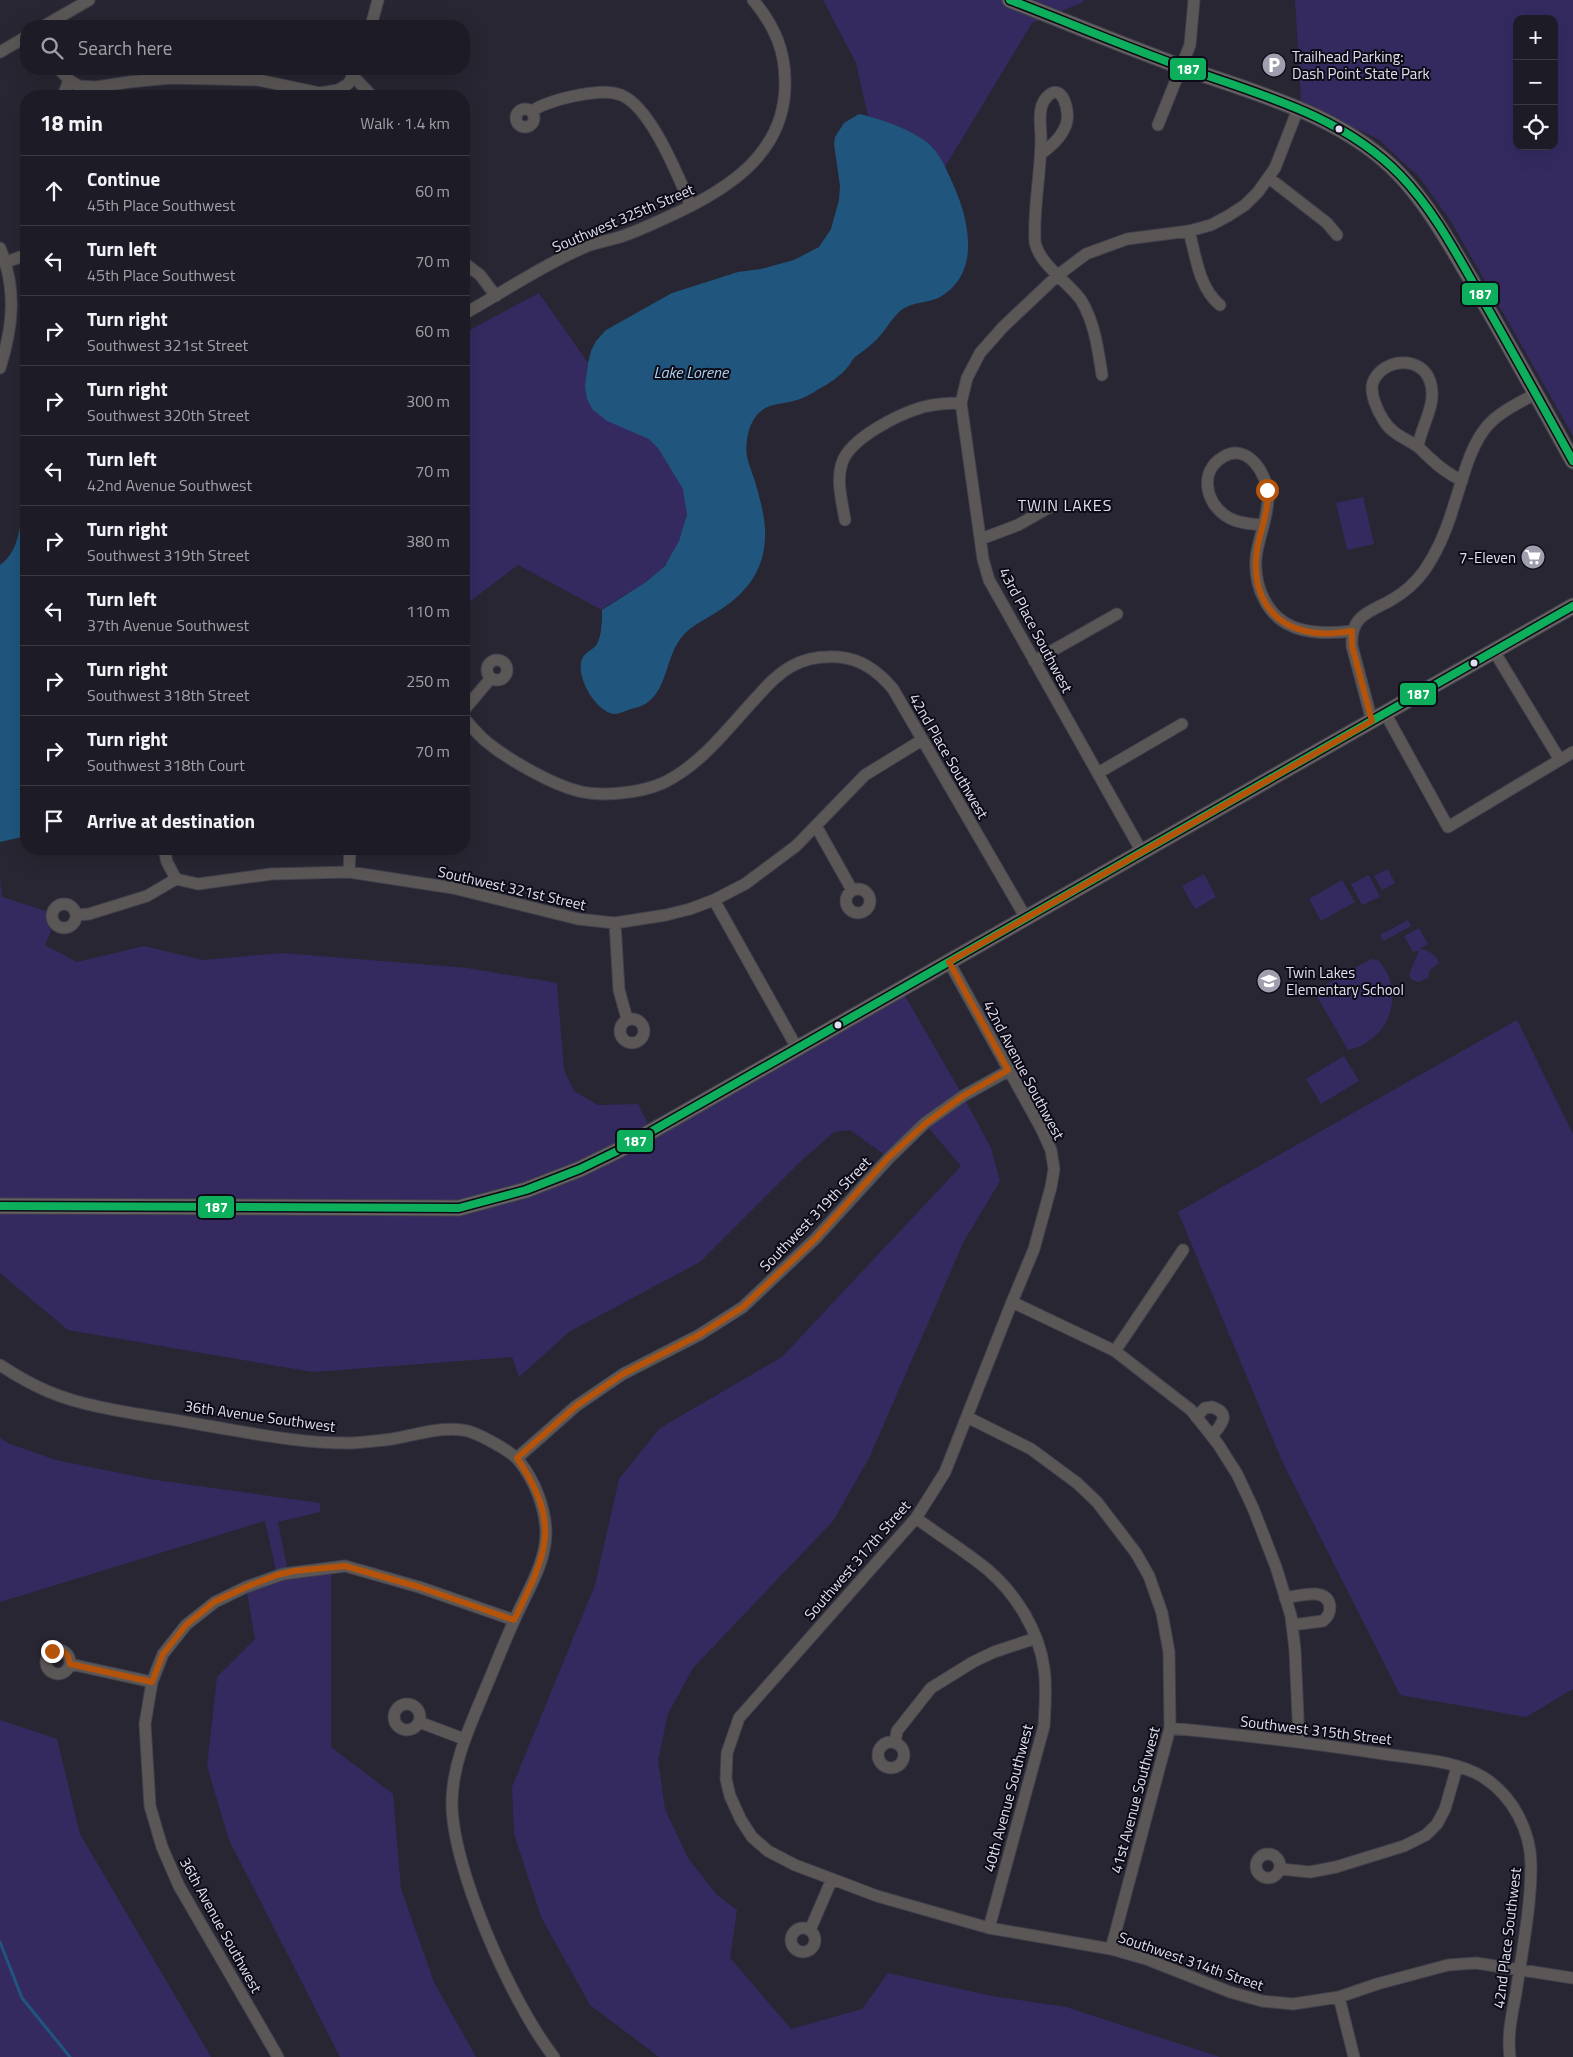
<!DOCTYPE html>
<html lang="en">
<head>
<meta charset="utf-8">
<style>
	:root { --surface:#1d1c26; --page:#25252e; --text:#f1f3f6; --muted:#a0a1a7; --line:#3b3a43 }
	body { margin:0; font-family:"Titillium Web",sans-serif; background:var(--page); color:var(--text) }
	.controls { position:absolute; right:15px; top:15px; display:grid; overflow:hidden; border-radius:10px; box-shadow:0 5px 20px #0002 }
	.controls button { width:45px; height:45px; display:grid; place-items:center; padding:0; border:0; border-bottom:1px solid var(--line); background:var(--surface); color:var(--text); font:25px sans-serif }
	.stop { position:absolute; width:15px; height:15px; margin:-11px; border:4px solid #b45309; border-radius:50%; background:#fff }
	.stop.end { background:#b45309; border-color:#fff; box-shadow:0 1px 5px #0008 }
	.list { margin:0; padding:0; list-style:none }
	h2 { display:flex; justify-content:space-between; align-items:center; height:65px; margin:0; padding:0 20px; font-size:21px }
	h2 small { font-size:16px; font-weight:400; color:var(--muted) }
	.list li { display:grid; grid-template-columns:32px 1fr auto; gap:15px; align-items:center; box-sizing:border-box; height:70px; padding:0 20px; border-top:1px solid var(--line) }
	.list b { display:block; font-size:19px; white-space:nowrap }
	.list p { margin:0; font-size:16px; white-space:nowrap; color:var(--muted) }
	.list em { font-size:16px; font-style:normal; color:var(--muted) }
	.icon { flex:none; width:28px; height:28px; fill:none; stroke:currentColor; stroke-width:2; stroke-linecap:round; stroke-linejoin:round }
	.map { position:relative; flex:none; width:1573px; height:2057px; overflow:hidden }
	.search { position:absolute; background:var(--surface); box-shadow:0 5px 20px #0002; left:20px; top:20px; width:450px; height:55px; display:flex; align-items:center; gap:12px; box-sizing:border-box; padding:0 18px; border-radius:20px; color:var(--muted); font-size:19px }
	.panel { position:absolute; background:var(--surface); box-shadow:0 5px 20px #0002; left:20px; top:90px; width:450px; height:765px; border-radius:20px }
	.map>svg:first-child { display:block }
	.green { fill:#342a60; fill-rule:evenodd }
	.water { fill:#20567e }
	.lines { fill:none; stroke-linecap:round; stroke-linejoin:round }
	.stream { stroke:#20567e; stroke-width:3 }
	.minor-casing { stroke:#42414c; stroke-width:13 }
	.major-casing { stroke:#42414c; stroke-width:17 }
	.minor { stroke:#5c5757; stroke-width:11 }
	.major { stroke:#676262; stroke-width:15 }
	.bus-1-casing { stroke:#0d0b16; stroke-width:11 }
	.bus-1 { stroke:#0daf5c; stroke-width:8 }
	.route { stroke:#b45309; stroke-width:6 }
	.bus-dot { fill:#e0dff0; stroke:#0d0b16; stroke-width:2 }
	.labels { text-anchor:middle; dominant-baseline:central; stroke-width:4; stroke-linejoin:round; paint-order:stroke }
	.poi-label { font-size:15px; fill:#e0dff0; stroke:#0d0b16; text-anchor:start }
	.street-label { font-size:15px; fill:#e0dff0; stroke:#0d0b16 }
	.water-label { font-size:16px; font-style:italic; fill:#aed3f2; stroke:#0d0b16 }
	.neighbourhood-label { font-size:16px; letter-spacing:1px; fill:#e0dff0; stroke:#0d0b16 }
	.line-badge { stroke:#0d0b16; stroke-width:2 }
	.badge-label { font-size:14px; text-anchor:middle; font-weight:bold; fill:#fff }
</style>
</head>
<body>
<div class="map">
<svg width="1573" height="2057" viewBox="0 0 1573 2057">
	<rect width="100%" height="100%" fill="#272632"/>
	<path class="green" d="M 823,0 L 1083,0 L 1084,2 L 1032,23 L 945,167 L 933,147 L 903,130 L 868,116 L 856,63 Z
		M 1295,0 L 1573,0 L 1573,436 L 1452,223 L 1419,177 L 1378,139 L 1301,102 ZM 1517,19 L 1554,19 L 1554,146 L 1517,146 Z
		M 539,293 L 588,363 L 586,375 L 607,421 C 620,426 637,430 649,439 C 658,445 664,456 669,466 C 674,473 679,481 683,489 C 693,515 682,546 664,566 C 647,586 622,594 602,610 L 518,565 L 464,606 L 464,333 Z
		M 1363,497 L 1374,544 L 1347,550 L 1336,503 Z
		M 1388,869 L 1395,883 L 1382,890 L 1374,876 Z
		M 1204,874 L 1216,897 L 1195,909 L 1182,886 Z
		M 1369,875 L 1380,897 L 1362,905 L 1351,884 Z
		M 0,877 L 2,897 L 46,911 L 46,921 L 51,931 L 45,945 L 77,962 L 144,946 L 203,960 L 283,953 L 467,968 L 557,983 L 564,1070 L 574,1091 L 598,1105 L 638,1104 L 652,1131 L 901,989 L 963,1096 L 991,1148 L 1000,1181 L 964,1241 L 869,1458 L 833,1521 L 693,1668 L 668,1714 L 658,1760 L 665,1809 L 688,1858 L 717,1895 L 737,1910 L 730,1958 L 791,2029 L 862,2009 L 888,1973 L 992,1996 L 1066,2007 L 1220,2057 L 659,2057 L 590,2005 L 541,1917 L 514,1834 L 512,1787 L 595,1585 L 619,1479 L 660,1428 L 782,1357 L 961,1166 L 925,1124 L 889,1158 L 850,1130 L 834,1132 L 800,1162 L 700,1262 L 569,1332 L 519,1377 L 512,1357 L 313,1372 L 68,1330 L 0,1273 Z
		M 1342,880 L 1355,902 L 1321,921 L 1309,899 Z
		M 1408,920 L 1411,926 L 1384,941 L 1380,935 Z
		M 1419,928 L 1428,944 L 1420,949 C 1428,949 1437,956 1439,963 L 1430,970 L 1428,978 L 1419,982 L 1412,980 L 1409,975 L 1419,950 L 1413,952 L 1404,936 Z
		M 1371,959 L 1378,960 C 1407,992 1390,1041 1348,1050 L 1315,993 L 1318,989 Z
		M 1517,1020 L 1573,1134 L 1573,1689 L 1526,1717 L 1400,1695 L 1282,1461 L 1178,1212 Z
		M 1344,1056 L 1359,1081 L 1321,1104 L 1306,1079 Z
		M 0,1438 L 10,1444 L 56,1460 L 149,1479 L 320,1503 L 320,1512 L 278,1522 L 288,1572 L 331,1568 L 331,1747 L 393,1794 L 401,1889 L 434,1982 L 476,2057 L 340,2057 L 229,1840 L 207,1766 L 217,1677 L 255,1639 L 246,1587 L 277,1575 L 265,1521 L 0,1602 Z
		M 0,1720 L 57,1739 L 80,1834 L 211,2057 L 0,2057 Z"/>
	<path class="water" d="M 859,114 C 879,118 919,132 933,148 C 942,158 947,171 952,182 C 969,218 982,273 940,297 C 927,304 911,301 899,312 C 890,321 884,333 874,342 C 868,348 861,352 855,357 C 851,361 850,365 846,369 C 839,377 828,384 819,389 C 812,393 805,398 797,400 C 782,405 768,402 757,415 C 748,425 745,444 747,457 C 749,467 754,476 756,485 C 760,499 764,514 765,528 C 767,570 746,595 712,615 C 701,622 689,627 681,638 C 663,661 668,700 635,708 C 629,709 622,713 616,714 C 597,714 573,675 583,657 C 586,652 594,649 597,644 C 602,635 602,620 602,610 L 646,582 L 665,566 L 679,541 L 687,515 L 683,489 L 658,448 L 649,439 L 607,421 L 593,410 L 587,399 L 585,386 L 588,363 L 591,351 L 596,341 L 606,330 L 672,293 L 738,272 L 761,269 L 794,260 L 819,247 L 831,229 L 839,200 L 840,186 L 834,144 L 835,137 L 844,123 Z
		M 26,503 L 26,836 L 0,842 L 0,565 C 21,550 18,525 26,503 Z"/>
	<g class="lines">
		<path class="stream" d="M 0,1942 L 22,1998 L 70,2057"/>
		<defs>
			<path id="minor" d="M 44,26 L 89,0
				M 371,26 L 378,0
				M 0,52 L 26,37
				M 59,69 L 69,80 L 79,86 L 96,87 L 129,82 L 171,78 L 258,80 L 320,93 L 338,90 L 348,84 L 357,69
				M 353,76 L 372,96
				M 63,96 L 69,80
				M516 118a9 9 0 1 1 18 0a9 9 0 1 1-18 0Z
				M 532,111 C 544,103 564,98 579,95 C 592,93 607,90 621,95 C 651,107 678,176 691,206
				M 1158,125 L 1190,45 L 1194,0
				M 1041,154 C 1051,146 1061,138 1066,125 C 1071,112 1062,79 1046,98 C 1037,108 1041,127 1041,139 C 1041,173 1033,208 1035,242 C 1039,264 1068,282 1081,300 C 1095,323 1098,350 1102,375
				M 1269,178 L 1327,223 L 1337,235
				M 1189,231 C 1196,257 1199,288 1220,305
				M 0,248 C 17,289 13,327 0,368
				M 6,262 L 26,255
				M 464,263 L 480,275 L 496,296
				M 464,314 C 505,291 546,263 590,245 C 600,242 610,240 620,237 C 638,231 655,223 672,215 C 727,190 784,154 785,86 C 786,52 775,26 753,0
				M 1418,447 C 1421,425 1438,404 1430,381 C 1421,355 1383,358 1373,382 C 1369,393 1378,412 1384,421 C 1392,434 1405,438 1417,446 C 1422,450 1426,455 1431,459 C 1440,468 1451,475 1462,481
				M 845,520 C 842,501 836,481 842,463 C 850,438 899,414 923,407 C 935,404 948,403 961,403
				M 1263,525 C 1251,524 1236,523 1226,516 C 1205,502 1199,471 1223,457 C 1247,442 1267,473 1268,495 C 1269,516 1258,538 1256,558 C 1255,573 1257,586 1264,599 C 1281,634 1318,635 1352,631
				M 981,539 L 1018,525 L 1050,507
				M 1494,651 L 1560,760
				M487 670a10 10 0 1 1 20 0a10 10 0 1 1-20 0Z
				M 1034,661 L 1117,614
				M 464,710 L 491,678
				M 1385,713 L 1448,827 L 1573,752
				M 464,718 C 471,726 479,736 488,743 C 509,760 551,784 578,791 C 601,797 641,793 663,783 C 701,765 728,728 755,699 C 766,687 777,674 792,666 C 806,658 823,656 839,657 C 862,659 879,672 893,689 L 1026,918
				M 1372,721 L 1352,646 C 1350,614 1371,612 1393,599 C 1405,592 1416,582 1424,571 C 1438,551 1447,529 1454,505 C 1463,479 1469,447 1488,425 C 1501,411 1519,403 1535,394
				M 1098,773 L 1182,724
				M 816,826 L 852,890
				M 164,849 L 167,862 L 176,879
				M 1142,852 L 989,580 L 983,559 L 961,403 L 967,378 L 980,353 L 1003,327 L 1058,275 L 1086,254 L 1127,239 L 1189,231 L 1211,225 L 1228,216 L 1245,205 L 1258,192 L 1275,168 L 1298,109
				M 349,872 L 350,849
				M846 901a12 12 0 1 1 24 0a12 12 0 1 1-24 0Z
				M 714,900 L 797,1048
				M52 916a12 12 0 1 1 24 0a12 12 0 1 1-24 0Z
				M 76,915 L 89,914 L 147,896 L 176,879 L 198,884 L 271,874 L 349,872 L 453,888 L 578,919 L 615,923 L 666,915 L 690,909 L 714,900 L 745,884 L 796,846 L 865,775 L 922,740
				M 615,923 L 619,990 L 627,1019
				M 949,962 L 1041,1128 L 1051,1150 L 1054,1169 L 1051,1187 L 1034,1249 L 1012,1302 L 1115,1351 L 1191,1410 L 1218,1444 L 1237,1474 L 1253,1508 L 1276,1567 L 1291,1616 L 1295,1650 L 1299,1741
				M620 1031a12 12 0 1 1 24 0a12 12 0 1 1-24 0Z
				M 1012,1302 L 945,1472 L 916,1518 L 739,1718 L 727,1753 L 726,1779 L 730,1796 L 741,1820 L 752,1837 L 768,1851 L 795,1865 L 877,1896 L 989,1928 L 1111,1949 L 1146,1959 L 1230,1992 L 1262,2001 L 1293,2004 L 1339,1997 L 1377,1984 L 1448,1965 L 1476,1963 L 1573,1978
				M 1115,1351 L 1183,1250
				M 0,1365 C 15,1375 31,1384 47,1391 C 90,1410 156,1416 203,1425 C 251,1433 302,1444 351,1443 C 364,1442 379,1441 392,1439 C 417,1435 444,1425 468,1431 C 481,1435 511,1451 519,1461 C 535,1481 545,1507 546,1532 C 546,1564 526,1593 514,1621 C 503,1645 494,1669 484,1692 C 470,1726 453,1762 452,1800 C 450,1865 513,2006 554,2057
				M 967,1417 L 1031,1449 L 1077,1483 L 1097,1502 L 1136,1553 L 1149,1576 L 1162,1613 L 1169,1652 L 1170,1728 L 1111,1949
				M 1196,1417 L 1205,1408 L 1212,1407 C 1232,1414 1221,1425 1212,1436
				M 517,1458 L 576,1406 L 623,1374 L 699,1335 L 743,1307 L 815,1239 L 889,1158 L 925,1123 L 963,1096 L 1008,1071
				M 916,1518 C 940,1536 965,1551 988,1570 C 1016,1594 1039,1631 1044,1668 C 1047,1687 1045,1707 1044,1726 L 989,1928
				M 1285,1598 C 1298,1596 1328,1586 1330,1607 C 1330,1613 1328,1617 1323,1621 L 1292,1625
				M46 1662a12 12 0 1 1 24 0a12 12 0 1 1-24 0Z
				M 70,1664 L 152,1682
				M394 1717a13 13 0 1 1 26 0a13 13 0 1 1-26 0Z
				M 419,1722 L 464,1739
				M 1170,1728 C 1242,1735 1313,1743 1384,1754 C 1416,1759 1454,1760 1483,1777 C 1513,1796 1531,1831 1531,1866 C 1531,1908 1522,1951 1516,1993 C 1512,2014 1507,2036 1510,2057
				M878 1755a13 13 0 1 1 26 0a13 13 0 1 1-26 0Z
				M 895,1743 L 897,1731 L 931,1688 L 973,1662 L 994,1652 L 1036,1638
				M1256 1866a12 12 0 1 1 24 0a12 12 0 1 1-24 0Z
				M 1280,1869 L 1310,1872 L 1336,1867 L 1404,1846 L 1426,1835 L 1437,1824 L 1445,1809 L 1457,1767
				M791 1940a12 12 0 1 1 24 0a12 12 0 1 1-24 0Z
				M 810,1930 L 832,1879
				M 1339,1997 L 1354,2057
				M 278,2057 L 179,1886 L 162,1847 L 150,1806 L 145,1724 L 152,1682 L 163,1654 L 186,1625 L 215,1602 L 246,1587 L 283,1574 L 345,1566 L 419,1587 L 514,1620"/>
			<path id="major" d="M 1010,0 C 1067,22 1124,46 1182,67 C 1257,94 1343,115 1400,175 C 1430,207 1451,246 1473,283 C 1507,342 1540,401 1573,461
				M 0,1206 L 459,1208 L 526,1190 L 580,1169 L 617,1151 L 1573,606"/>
		</defs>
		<use href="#minor" class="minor-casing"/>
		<use href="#major" class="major-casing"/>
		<use href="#minor" class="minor"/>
		<use href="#major" class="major"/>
		<defs>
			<path id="bus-1" d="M 1010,0 C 1067,22 1124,46 1182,67 C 1258,94 1342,115 1400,175 C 1433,209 1456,253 1479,293 C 1511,349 1542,405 1573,461
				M 0,1206 L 459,1208 L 526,1190 L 580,1169 L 617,1151 L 1573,606"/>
		</defs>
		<use href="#bus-1" class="bus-1-casing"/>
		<use href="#bus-1" class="bus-1"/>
	</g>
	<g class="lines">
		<path class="route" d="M 52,1651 L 63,1651 L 68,1656 L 70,1664 L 152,1682 L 163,1654 L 186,1625 L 214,1602 L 246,1587 L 277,1575 L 294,1571 L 345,1566 L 419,1587 L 514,1620 C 547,1553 562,1525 517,1458 L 576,1406 L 623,1374 L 699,1335 L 743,1307 L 815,1239 L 888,1158 L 925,1124 L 963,1096 L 1008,1070 L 949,962 L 1372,721 L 1352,646 L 1352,631 C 1338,633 1324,635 1310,632 C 1268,625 1251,590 1257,550 C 1260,530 1270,509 1267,490"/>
	</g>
	<defs>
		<symbol id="parking-disc" viewBox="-11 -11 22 22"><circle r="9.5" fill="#9f9eae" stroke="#0d0b16"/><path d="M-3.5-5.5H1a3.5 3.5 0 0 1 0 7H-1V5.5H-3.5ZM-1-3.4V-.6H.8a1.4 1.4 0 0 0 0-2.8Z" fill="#fff"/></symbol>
		<symbol id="supermarket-disc" viewBox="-11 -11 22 22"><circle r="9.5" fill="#9f9eae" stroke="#0d0b16"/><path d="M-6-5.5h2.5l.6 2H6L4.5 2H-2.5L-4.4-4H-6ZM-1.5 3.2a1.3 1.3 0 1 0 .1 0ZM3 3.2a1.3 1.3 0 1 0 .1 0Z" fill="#fff"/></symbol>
		<symbol id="school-disc" viewBox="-11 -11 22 22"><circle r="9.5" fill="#9f9eae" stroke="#0d0b16"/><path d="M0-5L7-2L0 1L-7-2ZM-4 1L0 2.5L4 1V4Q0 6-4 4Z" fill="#fff"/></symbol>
	</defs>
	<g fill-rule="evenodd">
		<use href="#parking-disc" x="1260" y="51" width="28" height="28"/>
		<use href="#supermarket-disc" x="1519" y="543" width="28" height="28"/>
		<use href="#school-disc" x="1255" y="967" width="28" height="28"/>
	</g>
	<g class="bus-dot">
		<circle cx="1339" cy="129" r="4.5"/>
		<circle cx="1474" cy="663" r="4.5"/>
		<circle cx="838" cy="1025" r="4.5"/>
	</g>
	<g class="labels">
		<g class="poi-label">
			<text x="1292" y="56">Trailhead Parking:<tspan x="1292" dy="17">Dash Point State Park</tspan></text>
			<text x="1516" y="557" text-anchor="end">7-Eleven</text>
			<text x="1286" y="972">Twin Lakes<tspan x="1286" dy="17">Elementary School</tspan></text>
		</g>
		<g class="street-label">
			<text transform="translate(623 218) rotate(-23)">Southwest 325th Street</text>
			<text transform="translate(1036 630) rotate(62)">43rd Place Southwest</text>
			<text transform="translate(949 756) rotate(60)">42nd Place Southwest</text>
			<text transform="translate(512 888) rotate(13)">Southwest 321st Street</text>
			<text transform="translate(1024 1070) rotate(62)">42nd Avenue Southwest</text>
			<text transform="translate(815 1214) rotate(-46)">Southwest 319th Street</text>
			<text transform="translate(260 1416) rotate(8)">36th Avenue Southwest</text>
			<text transform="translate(857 1560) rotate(-49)">Southwest 317th Street</text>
			<text transform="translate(1316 1730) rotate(7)">Southwest 315th Street</text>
			<text transform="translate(1008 1798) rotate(-75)">40th Avenue Southwest</text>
			<text transform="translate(1135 1800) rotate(-75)">41st Avenue Southwest</text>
			<text transform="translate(221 1925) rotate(61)">36th Avenue Southwest</text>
			<text transform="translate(1507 1938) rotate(-83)">42nd Place Southwest</text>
			<text transform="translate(1191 1961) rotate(19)">Southwest 314th Street</text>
		</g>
		<g class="water-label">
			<text x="691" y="372">Lake Lorene</text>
		</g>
		<g class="neighbourhood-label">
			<text x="1065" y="505">TWIN LAKES</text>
		</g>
	</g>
	<g class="line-badge">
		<rect x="1169" y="57" width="38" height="24" rx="5" fill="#0daf5c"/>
		<rect x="1461" y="282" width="38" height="24" rx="5" fill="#0daf5c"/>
		<rect x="1399" y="682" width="38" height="24" rx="5" fill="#0daf5c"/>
		<rect x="616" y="1129" width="38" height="24" rx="5" fill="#0daf5c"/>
		<rect x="197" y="1195" width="38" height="24" rx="5" fill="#0daf5c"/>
	</g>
	<g class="badge-label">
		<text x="1188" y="74">187</text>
		<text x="1480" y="299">187</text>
		<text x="1418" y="699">187</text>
		<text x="635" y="1146">187</text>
		<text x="216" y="1212">187</text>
	</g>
</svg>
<div class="controls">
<button>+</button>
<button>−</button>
<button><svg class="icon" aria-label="locate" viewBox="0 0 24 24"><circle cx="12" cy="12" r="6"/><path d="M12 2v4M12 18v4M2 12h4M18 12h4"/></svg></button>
</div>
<div class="stop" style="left:1267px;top:490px"></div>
<div class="stop end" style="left:52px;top:1651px"></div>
<div class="search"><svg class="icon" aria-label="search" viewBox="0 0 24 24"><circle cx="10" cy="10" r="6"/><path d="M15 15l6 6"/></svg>Search here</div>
<section class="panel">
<h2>18 min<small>Walk · 1.4 km</small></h2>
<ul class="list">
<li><svg class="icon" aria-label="ahead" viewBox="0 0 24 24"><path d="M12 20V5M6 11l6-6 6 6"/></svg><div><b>Continue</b><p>45th Place Southwest</p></div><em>60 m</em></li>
<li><svg class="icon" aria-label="left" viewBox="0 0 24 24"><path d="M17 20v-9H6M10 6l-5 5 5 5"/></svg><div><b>Turn left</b><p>45th Place Southwest</p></div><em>70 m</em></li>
<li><svg class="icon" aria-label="right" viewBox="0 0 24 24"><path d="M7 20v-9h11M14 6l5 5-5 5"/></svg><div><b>Turn right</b><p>Southwest 321st Street</p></div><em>60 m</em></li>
<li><svg class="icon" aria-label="right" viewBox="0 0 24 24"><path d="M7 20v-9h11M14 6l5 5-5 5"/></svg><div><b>Turn right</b><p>Southwest 320th Street</p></div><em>300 m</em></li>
<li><svg class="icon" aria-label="left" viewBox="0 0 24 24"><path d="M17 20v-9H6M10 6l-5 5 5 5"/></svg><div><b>Turn left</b><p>42nd Avenue Southwest</p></div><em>70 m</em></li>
<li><svg class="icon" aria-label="right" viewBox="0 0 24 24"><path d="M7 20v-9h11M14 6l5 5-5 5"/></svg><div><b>Turn right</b><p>Southwest 319th Street</p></div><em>380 m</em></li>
<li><svg class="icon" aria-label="left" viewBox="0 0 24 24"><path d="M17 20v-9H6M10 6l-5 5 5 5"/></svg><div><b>Turn left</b><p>37th Avenue Southwest</p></div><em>110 m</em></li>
<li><svg class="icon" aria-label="right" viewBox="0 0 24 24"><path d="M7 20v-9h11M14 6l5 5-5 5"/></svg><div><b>Turn right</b><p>Southwest 318th Street</p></div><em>250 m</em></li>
<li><svg class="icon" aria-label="right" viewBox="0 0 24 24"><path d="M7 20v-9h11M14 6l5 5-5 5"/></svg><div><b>Turn right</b><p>Southwest 318th Court</p></div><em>70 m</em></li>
<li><svg class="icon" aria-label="arrive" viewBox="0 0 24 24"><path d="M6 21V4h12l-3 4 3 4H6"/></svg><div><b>Arrive at destination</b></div></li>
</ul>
</section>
</div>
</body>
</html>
